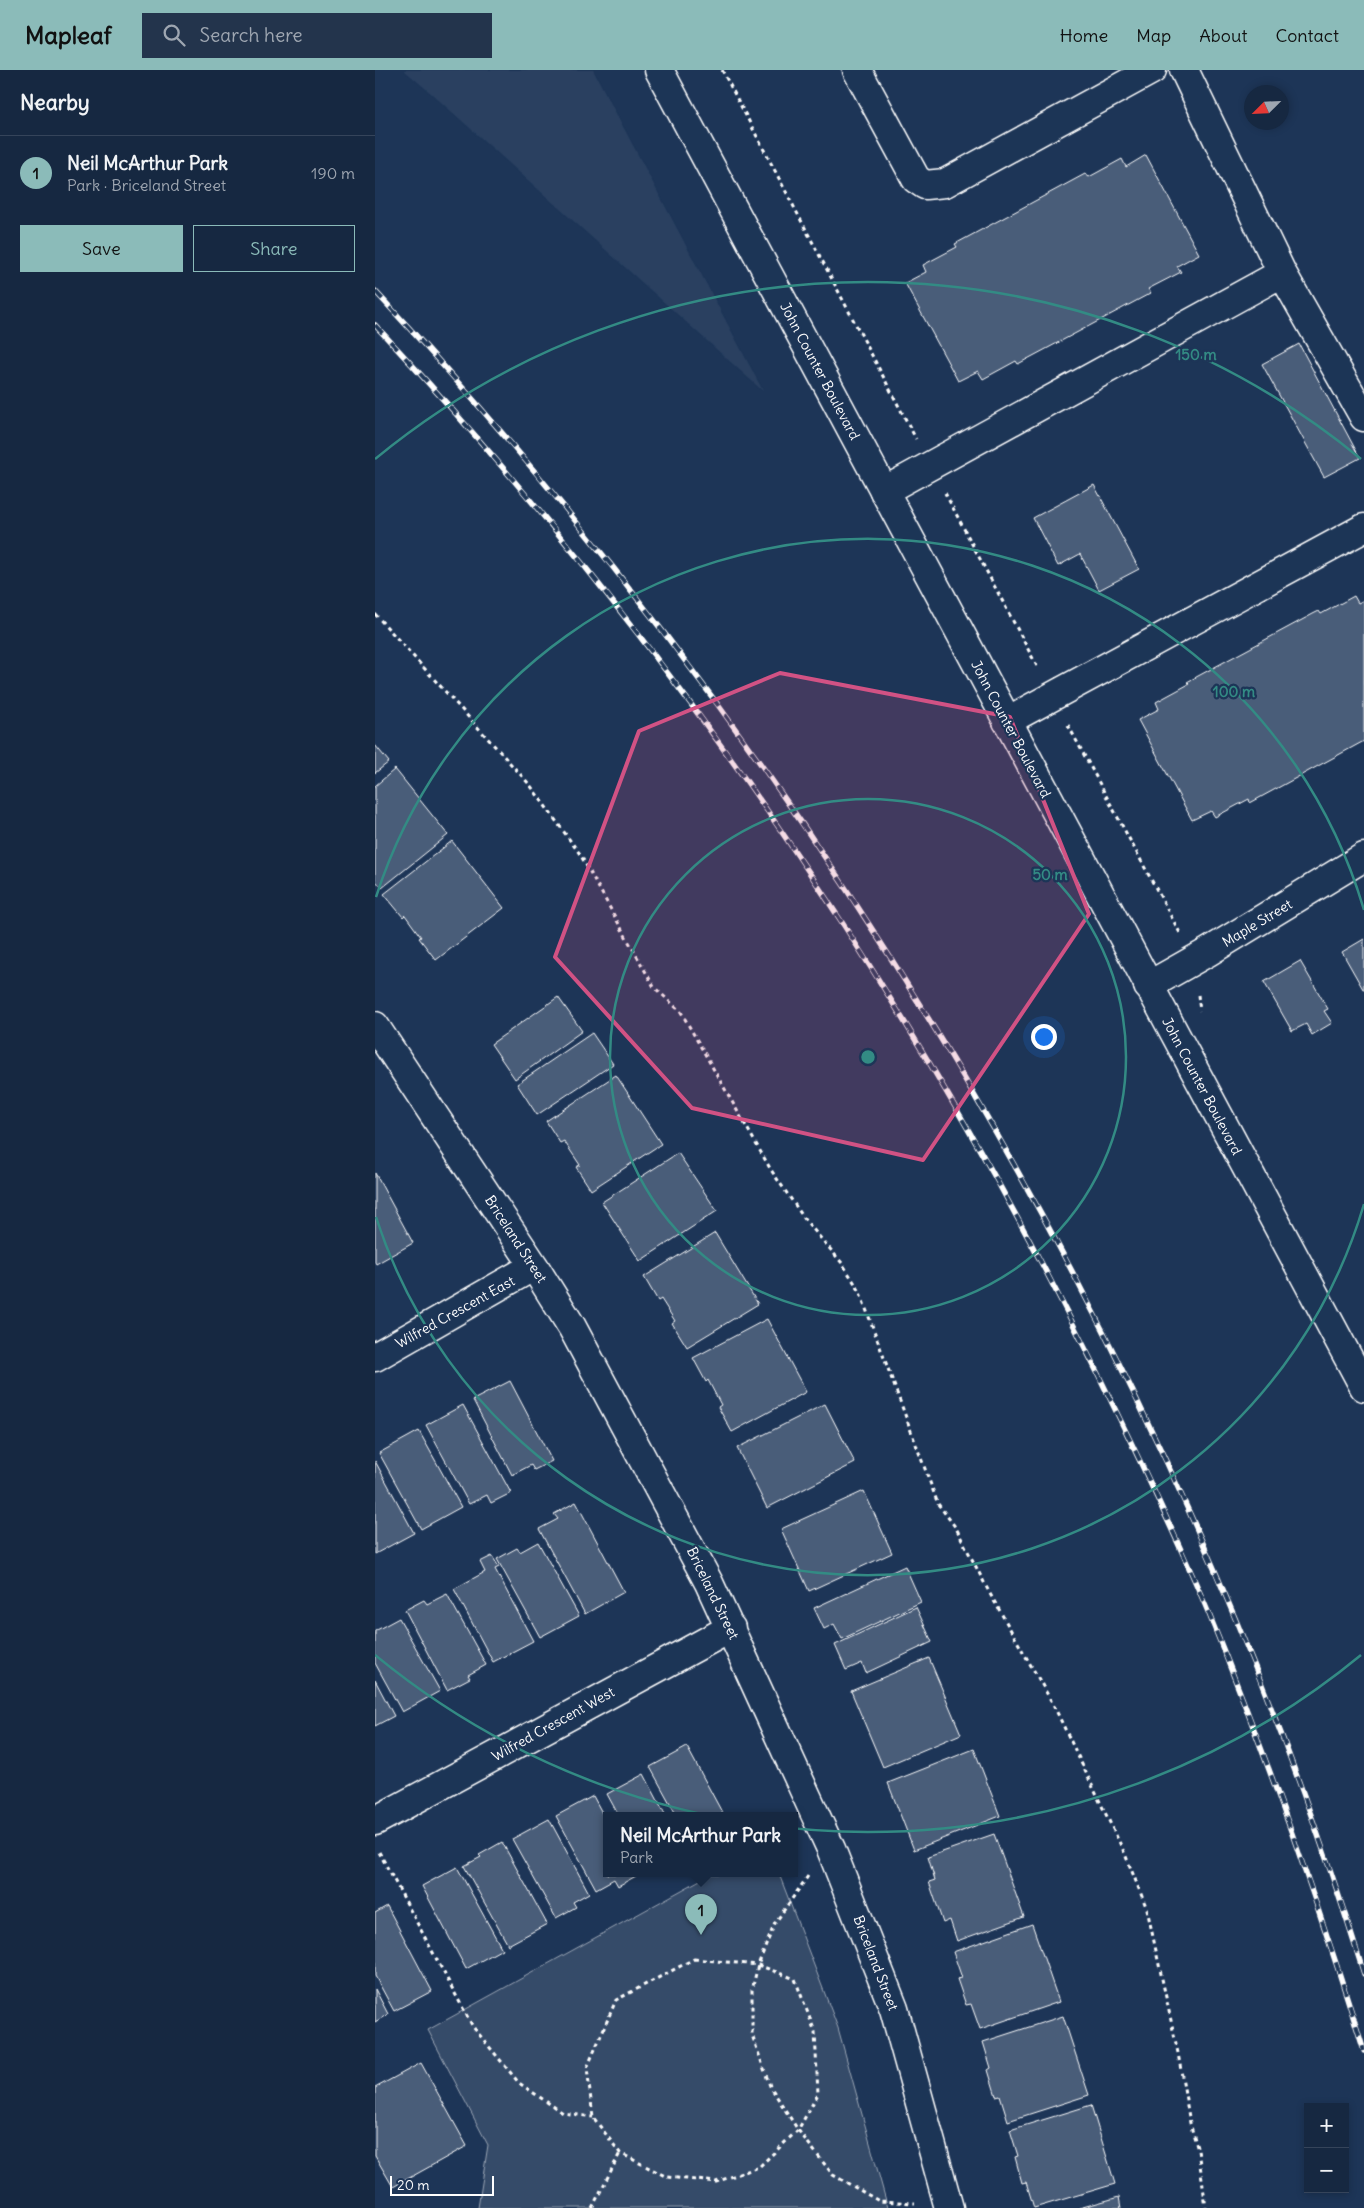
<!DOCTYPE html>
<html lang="en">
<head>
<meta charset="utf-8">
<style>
	:root { --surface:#162841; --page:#23344c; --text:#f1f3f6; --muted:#9ea6b1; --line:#35445a; --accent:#8bbbb9 }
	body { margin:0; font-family:Delius,sans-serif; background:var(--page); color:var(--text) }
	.controls { position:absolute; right:15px; bottom:15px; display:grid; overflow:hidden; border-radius:0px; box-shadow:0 2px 8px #0003 }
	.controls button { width:45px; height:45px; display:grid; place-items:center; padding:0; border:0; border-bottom:1px solid var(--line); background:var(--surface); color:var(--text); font:25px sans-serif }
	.compass { position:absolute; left:869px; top:15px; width:45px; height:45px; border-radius:50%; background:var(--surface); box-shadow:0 2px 8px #0003; rotate:246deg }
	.scale { position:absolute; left:15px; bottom:12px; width:104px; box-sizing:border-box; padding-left:5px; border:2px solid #fff; border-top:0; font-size:14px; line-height:18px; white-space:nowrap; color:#fff; -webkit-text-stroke:4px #1d3557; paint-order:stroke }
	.you { position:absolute; left:668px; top:966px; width:18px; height:18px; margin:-12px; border:4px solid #fff; border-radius:50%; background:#1a73e8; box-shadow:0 0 0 8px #1a73e833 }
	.badge { display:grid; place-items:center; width:32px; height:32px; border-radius:50%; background:var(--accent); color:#111; font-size:16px; font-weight:700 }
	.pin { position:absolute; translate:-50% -41px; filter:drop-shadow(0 1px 2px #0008) }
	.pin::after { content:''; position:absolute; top:26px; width:18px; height:15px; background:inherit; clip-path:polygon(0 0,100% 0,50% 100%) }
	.popup { position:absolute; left:228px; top:1742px; width:195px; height:65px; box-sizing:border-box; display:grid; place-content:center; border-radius:0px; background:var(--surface); filter:drop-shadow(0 1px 4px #0005); font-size:16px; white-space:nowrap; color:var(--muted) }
	.popup b { font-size:19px; color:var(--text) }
	.popup::after { content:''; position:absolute; left:50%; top:100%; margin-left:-10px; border:10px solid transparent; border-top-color:var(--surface) }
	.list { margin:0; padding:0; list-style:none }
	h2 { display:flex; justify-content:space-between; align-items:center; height:65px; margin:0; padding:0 20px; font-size:21px }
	h2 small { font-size:16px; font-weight:400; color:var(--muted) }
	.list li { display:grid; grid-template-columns:32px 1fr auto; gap:15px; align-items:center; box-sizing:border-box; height:75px; padding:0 20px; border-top:1px solid var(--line) }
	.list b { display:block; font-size:19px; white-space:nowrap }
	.list p { margin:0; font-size:16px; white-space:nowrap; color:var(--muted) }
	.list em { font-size:16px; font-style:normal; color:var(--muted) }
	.actions { display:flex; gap:10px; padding:15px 20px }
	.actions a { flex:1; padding:11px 0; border:1px solid var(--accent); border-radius:0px; text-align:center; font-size:18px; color:var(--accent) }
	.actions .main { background:var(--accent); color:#111 }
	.icon { flex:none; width:28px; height:28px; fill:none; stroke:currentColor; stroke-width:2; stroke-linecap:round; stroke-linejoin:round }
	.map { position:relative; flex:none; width:989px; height:2138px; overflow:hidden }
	header { display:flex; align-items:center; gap:30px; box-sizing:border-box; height:70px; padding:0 25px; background:var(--accent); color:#111 }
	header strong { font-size:24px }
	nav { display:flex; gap:28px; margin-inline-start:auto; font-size:18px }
	.search { width:350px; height:45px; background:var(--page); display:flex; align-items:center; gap:12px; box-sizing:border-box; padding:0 18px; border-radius:0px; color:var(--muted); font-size:19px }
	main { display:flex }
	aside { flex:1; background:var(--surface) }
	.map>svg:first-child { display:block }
	.built { fill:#2a4161 }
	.green { fill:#364b69; stroke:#9aa5b4 }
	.building { fill:#4a5d79; stroke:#fff }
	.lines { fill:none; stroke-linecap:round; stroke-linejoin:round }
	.minor-casing { stroke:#fff; stroke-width:31 }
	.major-casing { stroke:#fff; stroke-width:31 }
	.path { stroke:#fff; stroke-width:3; stroke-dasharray:4 4; stroke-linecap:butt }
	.minor { stroke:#1d3557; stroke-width:28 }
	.major { stroke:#1d3557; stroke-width:28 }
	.rail-casing { stroke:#fff; stroke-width:5.5 }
	.rail { stroke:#1d3557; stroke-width:4; stroke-dasharray:11; stroke-linecap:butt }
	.marked { fill:#d15284; fill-opacity:0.2; stroke:#d15284; stroke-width:4; stroke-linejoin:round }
	.ring { fill:none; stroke:#338b84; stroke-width:2.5 }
	.labels { text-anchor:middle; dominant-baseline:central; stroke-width:4.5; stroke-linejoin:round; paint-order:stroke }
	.street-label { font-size:14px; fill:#fff; stroke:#1d3557 }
	.centre { fill:#338b84; stroke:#1d3557; stroke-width:2.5 }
	.ring-label { font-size:15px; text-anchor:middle; font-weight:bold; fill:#338b84; stroke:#1d3557; stroke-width:4.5; stroke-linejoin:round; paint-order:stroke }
</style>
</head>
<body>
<header>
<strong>Mapleaf</strong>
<div class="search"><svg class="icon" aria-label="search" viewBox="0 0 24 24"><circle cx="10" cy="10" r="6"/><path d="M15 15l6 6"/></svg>Search here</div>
<nav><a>Home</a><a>Map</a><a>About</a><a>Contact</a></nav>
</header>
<main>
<aside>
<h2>Nearby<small></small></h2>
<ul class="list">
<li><span class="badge">1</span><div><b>Neil McArthur Park</b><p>Park · Briceland Street</p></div><em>190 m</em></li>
</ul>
<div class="actions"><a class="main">Save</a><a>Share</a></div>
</aside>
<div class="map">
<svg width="989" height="2138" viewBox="0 0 989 2138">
	<rect width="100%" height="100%" fill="#1d3557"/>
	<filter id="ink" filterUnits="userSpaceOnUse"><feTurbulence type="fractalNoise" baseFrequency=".02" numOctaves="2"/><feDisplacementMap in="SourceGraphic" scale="10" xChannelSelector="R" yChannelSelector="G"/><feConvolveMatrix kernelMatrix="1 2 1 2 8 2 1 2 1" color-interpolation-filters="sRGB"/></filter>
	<g filter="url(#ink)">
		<path class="built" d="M 29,0 L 218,0 L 388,321 L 57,24 Z"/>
		<path class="green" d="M 336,1804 L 404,1804 L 463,1958 L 513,2138 L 103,2138 L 113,2075 L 53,1960 Z"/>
		<path class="building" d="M 771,85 L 824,184 L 802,196 L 806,202 L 773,219 L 776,223 L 643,294 L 641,291 L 608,309 L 603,301 L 583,311 L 530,213 L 551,202 L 548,195 L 582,177 L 580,174 L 710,104 L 714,107 L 747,89 L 751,97 Z
			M 924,274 L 985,388 L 949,407 L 887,294 Z
			M 719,415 L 764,499 L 724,520 L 705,484 L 683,496 L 658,448 Z
			M 979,526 L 983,533 L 989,530 L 989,671 L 875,733 L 874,729 L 840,747 L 836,741 L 817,750 L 763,650 L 784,639 L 781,632 L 814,614 L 812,612 L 938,544 L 944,541 L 946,544 Z
			M 0,675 L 14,692 L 0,703 Z
			M 20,699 L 73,765 L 7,818 L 0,810 L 0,716 Z
			M 77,771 L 129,838 L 61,890 L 44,868 L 46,867 L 30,845 L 28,847 L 9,824 Z
			M 989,869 L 989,919 L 988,919 L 967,882 Z
			M 925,891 L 953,939 L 949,941 L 957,953 L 937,965 L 931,954 L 917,961 L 889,912 Z
			M 183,927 L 207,961 L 140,1009 L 116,974 Z
			M 217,963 L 238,994 L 162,1045 L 142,1014 Z
			M 241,1005 L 286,1074 L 216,1120 L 201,1097 L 205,1095 L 189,1071 L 185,1073 L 171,1051 Z
			M 303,1083 L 342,1141 L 265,1191 L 227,1132 Z
			M 0,1103 L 38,1173 L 1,1194 L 0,1192 Z
			M 340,1163 L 383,1234 L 312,1277 L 297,1253 L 300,1251 L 286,1229 L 283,1231 L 269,1207 Z
			M 392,1249 L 431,1322 L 357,1362 L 343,1337 L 346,1335 L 333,1310 L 331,1312 L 318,1288 Z
			M 135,1311 L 177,1391 L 159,1400 L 156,1395 L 137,1405 L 98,1330 Z
			M 450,1334 L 480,1393 L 392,1438 L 362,1378 Z
			M 88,1335 L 136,1423 L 116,1433 L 112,1425 L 94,1434 L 51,1355 Z
			M 44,1361 L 86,1437 L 46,1459 L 4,1383 Z
			M 0,1391 L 39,1463 L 0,1484 Z
			M 489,1421 L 517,1483 L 434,1521 L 406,1459 Z
			M 201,1432 L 249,1522 L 210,1544 L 164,1459 L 183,1449 L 179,1444 Z
			M 163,1472 L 204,1546 L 165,1567 L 122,1489 L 142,1478 L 145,1482 Z
			M 117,1486 L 124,1497 L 120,1499 L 158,1571 L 118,1592 L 79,1519 L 110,1502 L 105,1492 Z
			M 530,1496 L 546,1532 L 467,1569 L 459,1554 L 449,1559 L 439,1538 Z
			M 72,1524 L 111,1595 L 93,1605 L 95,1608 L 72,1620 L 30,1540 L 49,1530 L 52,1534 Z
			M 541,1537 L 557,1572 L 491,1603 L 487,1593 L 471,1600 L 460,1575 Z
			M 24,1548 L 65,1621 L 27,1642 L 0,1593 L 0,1561 Z
			M 554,1588 L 586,1664 L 508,1697 L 476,1621 Z
			M 0,1610 L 19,1646 L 0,1656 Z
			M 312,1677 L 349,1746 L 302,1746 L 275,1697 Z
			M 599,1679 L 625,1746 L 539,1780 L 513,1713 Z
			M 269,1704 L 291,1746 L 244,1746 L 232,1724 Z
			M 218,1726 L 232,1752 L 232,1804 L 260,1804 L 261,1806 L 243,1816 L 239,1809 L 221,1819 L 181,1746 Z
			M 174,1749 L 214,1823 L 198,1832 L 201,1837 L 181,1848 L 137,1769 Z
			M 619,1764 L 649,1847 L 582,1871 L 575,1850 L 568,1853 L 554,1812 L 560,1810 L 553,1787 Z
			M 127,1772 L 172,1854 L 133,1875 L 89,1796 L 106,1787 L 104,1785 Z
			M 82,1797 L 127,1879 L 91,1899 L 47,1816 Z
			M 12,1836 L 57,1921 L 19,1941 L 0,1906 L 0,1843 Z
			M 657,1854 L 684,1932 L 605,1959 L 596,1934 L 591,1935 L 582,1909 L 587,1908 L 578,1882 Z
			M 0,1919 L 13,1944 L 0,1952 Z
			M 688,1946 L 714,2025 L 633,2051 L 625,2025 L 621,2026 L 613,2000 L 616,1998 L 608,1972 Z
			M 46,1993 L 92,2076 L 18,2117 L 0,2086 L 0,2018 Z
			M 716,2035 L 740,2114 L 659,2138 L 651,2112 L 647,2113 L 640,2087 L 643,2086 L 635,2060 Z
			M 744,2127 L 746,2138 L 704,2138 Z"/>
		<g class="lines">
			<defs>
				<path id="minor" d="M 482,0 L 541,109 L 550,115 L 570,113 L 777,0
					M 907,203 L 989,347
					M 509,421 L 907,203 L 809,0
					M 632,651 L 989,458
					M 773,916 L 833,882 L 989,787
					M 0,956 L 159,1196 L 197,1257 L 334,1513 L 456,1779 L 519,1939 L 574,2138
					M 0,1287 L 159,1196
					M 0,1751 L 356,1558"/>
				<path id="major" d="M 284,0 L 989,1317"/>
			</defs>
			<use href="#minor" class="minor-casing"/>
			<use href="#major" class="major-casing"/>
			<path class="path" d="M 347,0 L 541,369
				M 570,423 L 663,598
				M 0,544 L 155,715 L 205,784 L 279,917 L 306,942 L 396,1100 L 431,1151 L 467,1193 L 484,1220 L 563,1434 L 581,1458 L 614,1522 L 678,1634 L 750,1784 L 772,1839 L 803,1983 L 815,2053 L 823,2080 L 831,2138
				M 693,655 L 805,863
				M 823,925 L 825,941
				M 4,1782 L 98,1957 L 144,2013 L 188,2043 L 218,2047
				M 433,1806 L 400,1853 L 383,1895 L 377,1920 L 377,1965 L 395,2016 L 423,2060 L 458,2105 L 504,2131 L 540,2133
				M 319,1889 L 383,1895 L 420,1909 L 440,1962 L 443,2024 L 423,2060 L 384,2097 L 341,2112 L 292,2107 L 245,2083 L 218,2047 L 212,1998 L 241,1930 Z
				M 217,2138 L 245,2083"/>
			<use href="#minor" class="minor"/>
			<use href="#major" class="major"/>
			<defs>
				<path id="rail" d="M 0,221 C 445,698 795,1279 989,1904
					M 0,255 C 292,566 536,923 724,1306 C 762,1384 800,1463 834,1544 C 892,1687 943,1833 989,1981"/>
			</defs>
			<use href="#rail" class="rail-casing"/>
			<use href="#rail" class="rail"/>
		</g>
	</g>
	<path class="marked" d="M 405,603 L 635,647 L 714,844 L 548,1090 L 317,1038 L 180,887 L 264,661 Z"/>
	<g class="ring">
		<circle cx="493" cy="987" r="258"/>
		<path d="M989 1134A517 517 0 0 1 1 1147M1 827A517 517 0 0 1 989 840"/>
		<path d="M986 1585A775 775 0 0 1 0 1585M0 389A775 775 0 0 1 986 389"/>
	</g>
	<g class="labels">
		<g class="street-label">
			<text transform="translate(445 301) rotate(62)">John Counter Boulevard</text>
			<text transform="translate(636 659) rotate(62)">John Counter Boulevard</text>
			<text transform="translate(882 853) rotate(-31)">Maple Street</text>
			<text transform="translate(827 1016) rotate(62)">John Counter Boulevard</text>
			<text transform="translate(141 1169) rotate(57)">Briceland Street</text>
			<text transform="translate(80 1242) rotate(-29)">Wilfred Crescent East</text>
			<text transform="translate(338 1523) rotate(64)">Briceland Street</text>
			<text transform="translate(178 1654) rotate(-29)">Wilfred Crescent West</text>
			<text transform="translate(501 1893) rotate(69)">Briceland Street</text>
		</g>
	</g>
	<circle cx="493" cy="987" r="8" class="centre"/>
	<g class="ring-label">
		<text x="821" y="290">150 m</text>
		<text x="859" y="627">100 m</text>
		<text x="675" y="810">50 m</text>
	</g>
</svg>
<div class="controls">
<button>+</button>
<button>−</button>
</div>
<svg class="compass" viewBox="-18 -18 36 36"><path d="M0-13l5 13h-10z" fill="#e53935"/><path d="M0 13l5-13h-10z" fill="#9ea6b1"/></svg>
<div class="scale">20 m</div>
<div class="you"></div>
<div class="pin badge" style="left:326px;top:1865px">1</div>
<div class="popup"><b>Neil McArthur Park</b>Park</div>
</div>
</main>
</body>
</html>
